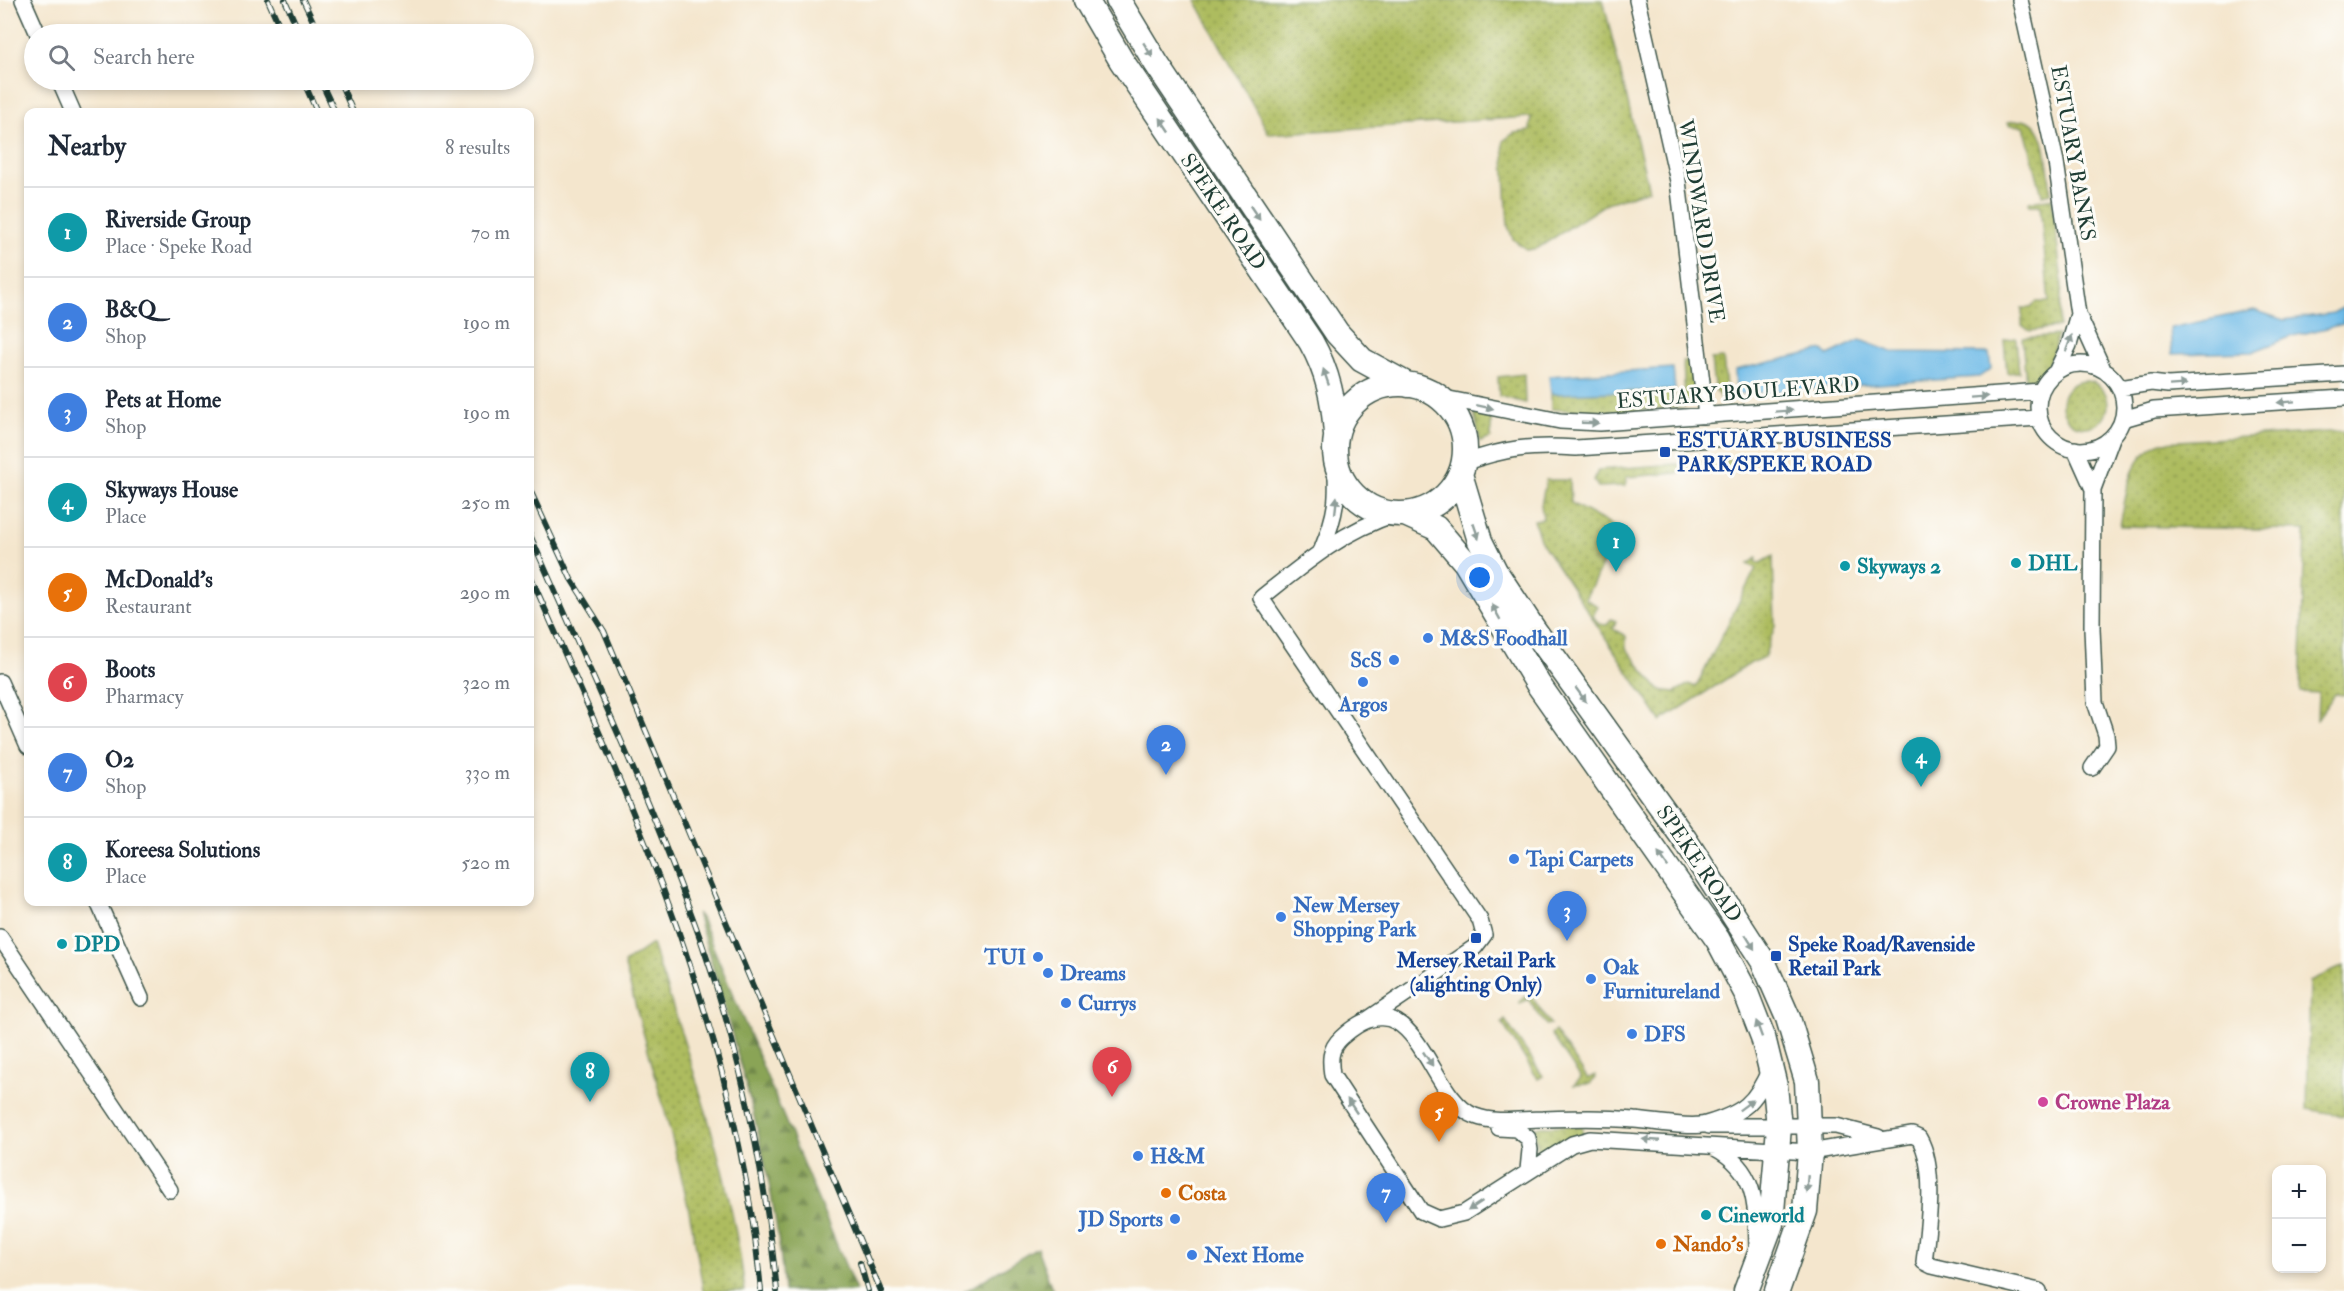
<!DOCTYPE html>
<html lang="en">
<head>
<meta charset="utf-8">
<style>
	:root { --surface:#fff; --page:#f6f6f7; --text:#1f2937; --muted:#747a83; --line:#e0e1e3; --accent:#c8321e }
	body { margin:0; font-family:"IM FELL Double Pica",serif; background:var(--page); color:var(--text) }
	.controls { position:absolute; right:18px; bottom:18px; display:grid; overflow:hidden; border-radius:12px; box-shadow:0 3px 9px #0003 }
	.controls button { width:54px; height:54px; display:grid; place-items:center; padding:0; border:0; border-bottom:2px solid var(--line); background:var(--surface); color:var(--text); font:30px sans-serif }
	.you { position:absolute; left:1480px; top:578px; width:21px; height:21px; margin:-15px; border:4px solid #fff; border-radius:50%; background:#1a73e8; box-shadow:0 0 0 9px #1a73e833 }
	.badge { display:grid; place-items:center; width:39px; height:39px; border-radius:50%; background:var(--accent); color:#fff; font-size:20px; font-weight:700 }
	.pin { position:absolute; translate:-50% -50px; filter:drop-shadow(0 2px 3px #0008) }
	.pin::after { content:''; position:absolute; top:32px; width:21px; height:18px; background:inherit; clip-path:polygon(0 0,100% 0,50% 100%) }
	.list { margin:0; padding:0; list-style:none }
	h2 { display:flex; justify-content:space-between; align-items:center; height:78px; margin:0; padding:0 24px; font-size:26px }
	h2 small { font-size:20px; font-weight:400; color:var(--muted) }
	.list li { display:grid; grid-template-columns:39px 1fr auto; gap:18px; align-items:center; box-sizing:border-box; height:90px; padding:0 24px; border-top:2px solid var(--line) }
	.list b { display:block; font-size:22px; white-space:nowrap }
	.list p { margin:0; font-size:20px; white-space:nowrap; color:var(--muted) }
	.list em { font-size:20px; font-style:normal; color:var(--muted) }
	.icon { flex:none; width:33px; height:33px; fill:none; stroke:currentColor; stroke-width:2; stroke-linecap:round; stroke-linejoin:round }
	.map { position:relative; flex:none; width:2344px; height:1291px; overflow:hidden }
	.search { position:absolute; background:var(--surface); box-shadow:0 3px 9px #0003; left:24px; top:24px; width:510px; height:66px; display:flex; align-items:center; gap:15px; box-sizing:border-box; padding:0 21px; border-radius:33px; color:var(--muted); font-size:22px }
	.panel { position:absolute; background:var(--surface); box-shadow:0 3px 9px #0003; left:24px; top:108px; width:510px; height:798px; border-radius:12px }
	.map>svg:first-child { display:block }
	.grass { fill:url(#grass-dots); stroke:#667c4a; stroke-width:1.5 }
	.forest { fill:url(#forest-firs); stroke:#547045; stroke-width:1.5 }
	.water { fill:#6dbae7; stroke:#467c8e; stroke-width:1.5 }
	.lines { fill:none; stroke-linecap:round; stroke-linejoin:round }
	.minor-casing { stroke:#3f564b; stroke-width:18 }
	.trunk-casing { stroke:#3f564b; stroke-width:27 }
	.minor { stroke:#fff; stroke-width:15 }
	.trunk { stroke:#fff; stroke-width:24 }
	.rail-casing { stroke:#1f3d34; stroke-width:6 }
	.rail { stroke:#fdfcf7; stroke-width:4; stroke-dasharray:11; stroke-linecap:butt }
	.oneway { fill:#8f9e9a }
	.transit-dot { fill:#1a4fb4; stroke:#fdfcf7; stroke-width:2 }
	.culture-dot { fill:#0f9aa8; stroke:#fdfcf7; stroke-width:2 }
	.shop-dot { fill:#3f7fe0; stroke:#fdfcf7; stroke-width:2 }
	.hotel-dot { fill:#d1479c; stroke:#fdfcf7; stroke-width:2 }
	.food-dot { fill:#e8710a; stroke:#fdfcf7; stroke-width:2 }
	.labels { text-anchor:middle; dominant-baseline:central; stroke-width:6; stroke-linejoin:round; paint-order:stroke }
	.street-label { font-size:21px; fill:#1f3d34; stroke:#fdfcf7 }
	.transit-label { font-size:21px; font-weight:bold; fill:#164399; stroke:#fdfcf7; text-anchor:start }
	.culture-label { font-size:21px; font-weight:bold; fill:#0d838f; stroke:#fdfcf7; text-anchor:start }
	.shop-label { font-size:21px; font-weight:bold; fill:#366cbe; stroke:#fdfcf7; text-anchor:start }
	.hotel-label { font-size:21px; font-weight:bold; fill:#b23c85; stroke:#fdfcf7; text-anchor:start }
	.food-label { font-size:21px; font-weight:bold; fill:#c56008; stroke:#fdfcf7; text-anchor:start }
</style>
</head>
<body>
<div class="map">
<svg width="2344" height="1291" viewBox="0 0 2344 1291">
	<defs>
		<pattern id="grass-dots" width="8" height="8" patternUnits="userSpaceOnUse" patternTransform="scale(1.5)"><rect width="8" height="8" fill="#adbc5f"/><path d="M2 2h.1M6 6h.1" fill="none" stroke="#8c9a4f" stroke-width="1.8" stroke-linecap="round"/></pattern>
		<pattern id="forest-firs" width="22" height="20" patternUnits="userSpaceOnUse" patternTransform="scale(1.5)"><rect width="22" height="20" fill="#8aa456"/><path d="M5 1l3.5 6h-7zM16 11l3.5 6h-7z" fill="#708748"/></pattern>
	</defs>
	<rect width="100%" height="100%" fill="#fdfcf7"/>
	<filter id="ink" filterUnits="userSpaceOnUse"><feTurbulence type="fractalNoise" baseFrequency=".0167" numOctaves="2"/><feDisplacementMap in="SourceGraphic" scale="12" xChannelSelector="R" yChannelSelector="G"/><feConvolveMatrix kernelMatrix="1 2 1 2 8 2 1 2 1" color-interpolation-filters="sRGB"/></filter>
	<filter id="wash" filterUnits="userSpaceOnUse"><feTurbulence type="fractalNoise" baseFrequency=".008" numOctaves="4" result="noise"/><feDisplacementMap in="SourceGraphic" scale="24" xChannelSelector="R" yChannelSelector="G"/><feGaussianBlur stdDeviation="1.35" result="paint"/><feColorMatrix in="noise" values="0 0 0 0 0 0 0 0 0 0 0 0 0 0 0 0 0 1.4 0 .05"/><feComposite in="paint" operator="in"/></filter>
	<g filter="url(#wash)">
		<rect width="100%" height="100%" fill="#f4e6cd"/>
		<path class="grass" d="M 1195,0 L 1603,0 L 1649,190 L 1607,203 L 1538,248 L 1527,250 L 1513,239 L 1508,226 L 1503,141 L 1514,133 L 1530,131 L 1531,117 L 1269,134 Z
			M 2026,120 C 2048,125 2048,173 2051,193 L 2042,195 L 2024,126 L 2009,125 L 2008,122 Z
			M 2052,198 L 2062,283 L 2059,327 L 2030,331 L 2022,325 L 2022,308 L 2031,308 L 2036,302 L 2049,302 L 2040,205 L 2029,205 L 2029,202 Z
			M 2058,335 C 2051,360 2049,370 2026,384 L 2022,338 Z
			M 2016,338 L 2019,372 L 2007,373 L 2004,340 Z
			M 1723,358 L 1728,406 C 1712,393 1713,379 1711,359 Z
			M 1694,360 C 1695,378 1700,395 1684,407 L 1603,413 L 1551,409 L 1551,394 L 1675,390 L 1676,402 L 1685,401 L 1683,361 Z
			M 1524,374 L 1525,403 L 1499,396 L 1498,377 Z
			M2062 404a23 23 0 1 1 46 0a23 23 0 1 1-46 0Z
			M 1474,412 L 1491,416 L 1491,438 L 1480,442 Z
			M 2344,431 L 2344,695 L 2335,694 L 2317,719 L 2318,693 L 2300,692 L 2305,530 L 2120,526 C 2126,496 2129,453 2162,442 Z
			M 1742,459 L 1743,468 L 1626,477 L 1626,486 L 1598,487 L 1594,481 L 1598,470 Z
			M 1546,480 L 1570,480 L 1571,503 L 1620,530 L 1585,599 L 1598,606 L 1593,616 L 1599,624 L 1607,625 L 1611,619 L 1616,621 L 1613,629 L 1626,636 L 1626,648 L 1659,690 L 1675,692 L 1689,684 L 1696,687 L 1756,568 L 1748,564 L 1757,558 L 1756,562 L 1761,563 L 1773,556 L 1775,626 L 1764,658 L 1751,663 L 1661,721 L 1540,540 L 1534,520 L 1543,519 L 1541,505 Z
			M 652,944 C 689,1058 731,1172 745,1291 L 703,1291 C 688,1180 653,1071 624,963 Z
			M 2344,966 L 2344,1116 L 2307,1109 L 2310,981 Z
			M 1534,990 L 1539,991 L 1532,997 L 1550,1024 L 1546,1025 L 1528,999 L 1520,1004 L 1519,1002 Z
			M 1505,1020 L 1543,1076 L 1538,1079 L 1502,1023 Z
			M 1555,1031 L 1588,1079 L 1595,1075 L 1596,1078 L 1590,1084 L 1574,1085 L 1581,1078 L 1551,1034 Z
			M 1540,1126 L 1582,1126 L 1583,1135 L 1539,1155 L 1534,1128 Z"/>
		<path class="forest" d="M 697,913 L 701,918 L 856,1291 L 784,1291 C 774,1161 732,1037 697,913 Z
			M 1037,1248 L 1053,1291 L 965,1291 Z"/>
		<path class="water" d="M 2344,307 L 2344,324 L 2293,336 L 2252,352 L 2172,354 L 2170,328 L 2254,310 L 2284,320 L 2333,313 Z
			M 1860,340 L 1892,352 L 1989,353 L 1991,369 L 1979,377 L 1736,394 L 1735,370 L 1823,350 L 1828,355 Z
			M 1673,368 L 1675,390 L 1551,394 L 1549,376 Z"/>
	</g>
	<g filter="url(#ink)">
		<g class="lines">
			<defs>
				<path id="minor" d="M 23,0 L 38,34
					M 1637,0 L 1678,181 L 1706,416
					M 2020,0 L 2056,162 L 2078,314 L 2103,369
					M 59,80 L 73,112
					M2038 407a43 43 0 1 1 86 0a43 43 0 1 1-86 0Z
					M 2056,372 L 2069,345 L 2078,314
					M 2120,388 L 2151,383 L 2168,385 L 2344,374
					M 1439,397 L 1560,421 L 1600,423 L 2041,391
					M 2123,419 L 2154,410 L 2344,398
					M 2075,449 L 2093,489
					M 1463,463 C 1506,448 1531,445 1576,448 L 2039,418
					M 1322,549 C 1337,512 1338,498 1335,458
					M 0,682 L 28,746
					M 2092,768 L 2107,746 L 2106,735 L 2095,702 L 2092,628 L 2093,489 L 2112,438
					M 98,902 L 141,998
					M 0,937 L 170,1190
					M 1367,1020 L 1475,947 L 1484,935 L 1480,920 L 1261,598 C 1305,563 1341,532 1395,514
					M 1770,1068 C 1756,1103 1743,1113 1706,1124 C 1690,1129 1652,1121 1634,1120 C 1603,1117 1574,1118 1543,1119 C 1521,1119 1496,1124 1475,1116 C 1427,1099 1417,968 1341,1038 C 1329,1049 1330,1061 1332,1075 L 1421,1211 L 1439,1219 L 1464,1213 L 1572,1144 L 1590,1139 L 1810,1152 L 1912,1135 L 1919,1138 C 1937,1169 1928,1227 1924,1262 L 1932,1266 L 2039,1291
					M 1709,1126 L 1836,1126 L 1878,1137
					M 1499,1128 L 1516,1129 L 1528,1138 L 1530,1150 L 1528,1170
					M 1715,1148 C 1757,1170 1756,1205 1757,1248"/>
				<path id="trunk" d="M 1086,0 L 1121,60 L 1311,342 C 1328,372 1334,401 1336,435
					M 1118,0 L 1156,63 L 1337,333 L 1362,360 L 1408,385
					M1335 449a65 65 0 1 1 130 0a65 65 0 1 1-130 0Z
					M 1460,474 L 1480,541 L 1495,571 L 1534,630 L 1685,840 L 1763,961 L 1788,1018 L 1807,1081 L 1810,1152 L 1805,1211 L 1777,1291
					M 1405,514 L 1436,528 L 1466,563 L 1538,684 L 1718,940 L 1746,993 L 1763,1037 L 1775,1086 L 1779,1127 L 1771,1224 L 1746,1291"/>
			</defs>
			<use href="#minor" class="minor-casing"/>
			<use href="#trunk" class="trunk-casing"/>
			<use href="#minor" class="minor"/>
			<use href="#trunk" class="trunk"/>
			<defs>
				<path id="rail" d="M 268,0 L 283,34
					M 285,0 L 300,34
					M 303,0 L 319,34
					M 303,80 L 317,112
					M 320,80 L 335,112
					M 339,80 L 353,112
					M 530,490 L 571,579 L 604,631 L 881,1291
					M 530,535 C 589,669 652,803 701,941 C 741,1053 765,1173 777,1291
					M 530,575 C 634,811 737,1029 761,1291
					M 860,1263 L 868,1291"/>
			</defs>
			<use href="#rail" class="rail-casing"/>
			<use href="#rail" class="rail"/>
		</g>
		<defs><path id="oneway-solid" d="M-6-.8H1V-3.2L6.5 0L1 3.2V.8H-6Z" transform="scale(1.5)"/></defs>
		<g class="oneway">
			<use href="#oneway-solid" transform="translate(1148 50) rotate(58)"/>
			<use href="#oneway-solid" transform="translate(1165 125) rotate(-124)"/>
			<use href="#oneway-solid" transform="translate(1255 213) rotate(56)"/>
			<use href="#oneway-solid" transform="translate(2069 343) rotate(-70)"/>
			<use href="#oneway-solid" transform="translate(1326 377) rotate(-109)"/>
			<use href="#oneway-solid" transform="translate(2178 385) rotate(-4)"/>
			<use href="#oneway-solid" transform="translate(1979 397) rotate(-4)"/>
			<use href="#oneway-solid" transform="translate(2286 402) rotate(176)"/>
			<use href="#oneway-solid" transform="translate(1485 407) rotate(12)"/>
			<use href="#oneway-solid" transform="translate(1784 411) rotate(-4)"/>
			<use href="#oneway-solid" transform="translate(1590 423) rotate(2)"/>
			<use href="#oneway-solid" transform="translate(1336 505) rotate(-84)"/>
			<use href="#oneway-solid" transform="translate(1476 531) rotate(71)"/>
			<use href="#oneway-solid" transform="translate(1496 612) rotate(-119)"/>
			<use href="#oneway-solid" transform="translate(1581 695) rotate(54)"/>
			<use href="#oneway-solid" transform="translate(1663 860) rotate(-125)"/>
			<use href="#oneway-solid" transform="translate(1750 942) rotate(58)"/>
			<use href="#oneway-solid" transform="translate(1759 1029) rotate(-110)"/>
			<use href="#oneway-solid" transform="translate(1428 1059) rotate(56)"/>
			<use href="#oneway-solid" transform="translate(1746 1105) rotate(-37)"/>
			<use href="#oneway-solid" transform="translate(1352 1106) rotate(-124)"/>
			<use href="#oneway-solid" transform="translate(1651 1140) rotate(-175)"/>
			<use href="#oneway-solid" transform="translate(1807 1184) rotate(95)"/>
			<use href="#oneway-solid" transform="translate(1475 1206) rotate(146)"/>
		</g>
	</g>
	<g class="transit-dot">
		<rect x="1659" y="446" width="12" height="12" rx="3"/>
		<rect x="1470" y="932" width="12" height="12" rx="3"/>
		<rect x="1770" y="950" width="12" height="12" rx="3"/>
	</g>
	<g class="culture-dot">
		<circle cx="2016" cy="563" r="6"/>
		<circle cx="1845" cy="566" r="6"/>
		<circle cx="62" cy="944" r="6"/>
		<circle cx="1706" cy="1215" r="6"/>
	</g>
	<g class="shop-dot">
		<circle cx="1428" cy="638" r="6"/>
		<circle cx="1394" cy="660" r="6"/>
		<circle cx="1363" cy="682" r="6"/>
		<circle cx="1514" cy="859" r="6"/>
		<circle cx="1281" cy="917" r="6"/>
		<circle cx="1038" cy="957" r="6"/>
		<circle cx="1048" cy="973" r="6"/>
		<circle cx="1591" cy="979" r="6"/>
		<circle cx="1066" cy="1003" r="6"/>
		<circle cx="1632" cy="1034" r="6"/>
		<circle cx="1138" cy="1156" r="6"/>
		<circle cx="1175" cy="1219" r="6"/>
		<circle cx="1192" cy="1255" r="6"/>
	</g>
	<circle class="hotel-dot" cx="2043" cy="1102" r="6"/>
	<g class="food-dot">
		<circle cx="1166" cy="1193" r="6"/>
		<circle cx="1661" cy="1244" r="6"/>
	</g>
	<g class="labels">
		<g class="street-label">
			<text transform="translate(2073 153) rotate(80)">ESTUARY BANKS</text>
			<text transform="translate(1223 212) rotate(56)">SPEKE ROAD</text>
			<text transform="translate(1701 221) rotate(81)">WINDWARD DRIVE</text>
			<text transform="translate(1738 393) rotate(-4)">ESTUARY BOULEVARD</text>
			<text transform="translate(1699 864) rotate(56)">SPEKE ROAD</text>
		</g>
		<g class="transit-label">
			<text x="1677" y="440">ESTUARY BUSINESS<tspan x="1677" dy="24">PARK/SPEKE ROAD</tspan></text>
			<text x="1788" y="944">Speke Road/Ravenside<tspan x="1788" dy="24">Retail Park</tspan></text>
			<text x="1476" y="960" text-anchor="middle">Mersey Retail Park<tspan x="1476" dy="24">(alighting Only)</tspan></text>
		</g>
		<g class="culture-label">
			<text x="2028" y="563">DHL</text>
			<text x="1857" y="566">Skyways 2</text>
			<text x="74" y="944">DPD</text>
			<text x="1718" y="1215">Cineworld</text>
		</g>
		<g class="shop-label">
			<text x="1440" y="638">M&amp;S Foodhall</text>
			<text x="1382" y="660" text-anchor="end">ScS</text>
			<text x="1363" y="704" text-anchor="middle">Argos</text>
			<text x="1526" y="859">Tapi Carpets</text>
			<text x="1293" y="905">New Mersey<tspan x="1293" dy="24">Shopping Park</tspan></text>
			<text x="1026" y="957" text-anchor="end">TUI</text>
			<text x="1603" y="967">Oak<tspan x="1603" dy="24">Furnitureland</tspan></text>
			<text x="1060" y="973">Dreams</text>
			<text x="1078" y="1003">Currys</text>
			<text x="1644" y="1034">DFS</text>
			<text x="1150" y="1156">H&amp;M</text>
			<text x="1163" y="1219" text-anchor="end">JD Sports</text>
			<text x="1204" y="1255">Next Home</text>
		</g>
		<g class="hotel-label">
			<text x="2055" y="1102">Crowne Plaza</text>
		</g>
		<g class="food-label">
			<text x="1178" y="1193">Costa</text>
			<text x="1673" y="1244">Nando's</text>
		</g>
	</g>
</svg>
<div class="controls">
<button>+</button>
<button>−</button>
</div>
<div class="you"></div>
<div class="pin badge" style="left:1616px;top:572px;background:#0f9aa8">1</div>
<div class="pin badge" style="left:1166px;top:775px;background:#3f7fe0">2</div>
<div class="pin badge" style="left:1567px;top:941px;background:#3f7fe0">3</div>
<div class="pin badge" style="left:1921px;top:787px;background:#0f9aa8">4</div>
<div class="pin badge" style="left:1439px;top:1142px;background:#e8710a">5</div>
<div class="pin badge" style="left:1112px;top:1097px;background:#e0444e">6</div>
<div class="pin badge" style="left:1386px;top:1223px;background:#3f7fe0">7</div>
<div class="pin badge" style="left:590px;top:1102px;background:#0f9aa8">8</div>
<div class="search"><svg class="icon" aria-label="search" viewBox="0 0 24 24"><circle cx="10" cy="10" r="6"/><path d="M15 15l6 6"/></svg>Search here</div>
<section class="panel">
<h2>Nearby<small>8 results</small></h2>
<ul class="list">
<li><span class="badge" style="background:#0f9aa8">1</span><div><b>Riverside Group</b><p>Place · Speke Road</p></div><em>70 m</em></li>
<li><span class="badge" style="background:#3f7fe0">2</span><div><b>B&amp;Q</b><p>Shop</p></div><em>190 m</em></li>
<li><span class="badge" style="background:#3f7fe0">3</span><div><b>Pets at Home</b><p>Shop</p></div><em>190 m</em></li>
<li><span class="badge" style="background:#0f9aa8">4</span><div><b>Skyways House</b><p>Place</p></div><em>250 m</em></li>
<li><span class="badge" style="background:#e8710a">5</span><div><b>McDonald's</b><p>Restaurant</p></div><em>290 m</em></li>
<li><span class="badge" style="background:#e0444e">6</span><div><b>Boots</b><p>Pharmacy</p></div><em>320 m</em></li>
<li><span class="badge" style="background:#3f7fe0">7</span><div><b>O2</b><p>Shop</p></div><em>330 m</em></li>
<li><span class="badge" style="background:#0f9aa8">8</span><div><b>Koreesa Solutions</b><p>Place</p></div><em>520 m</em></li>
</ul>
</section>
</div>
</body>
</html>
